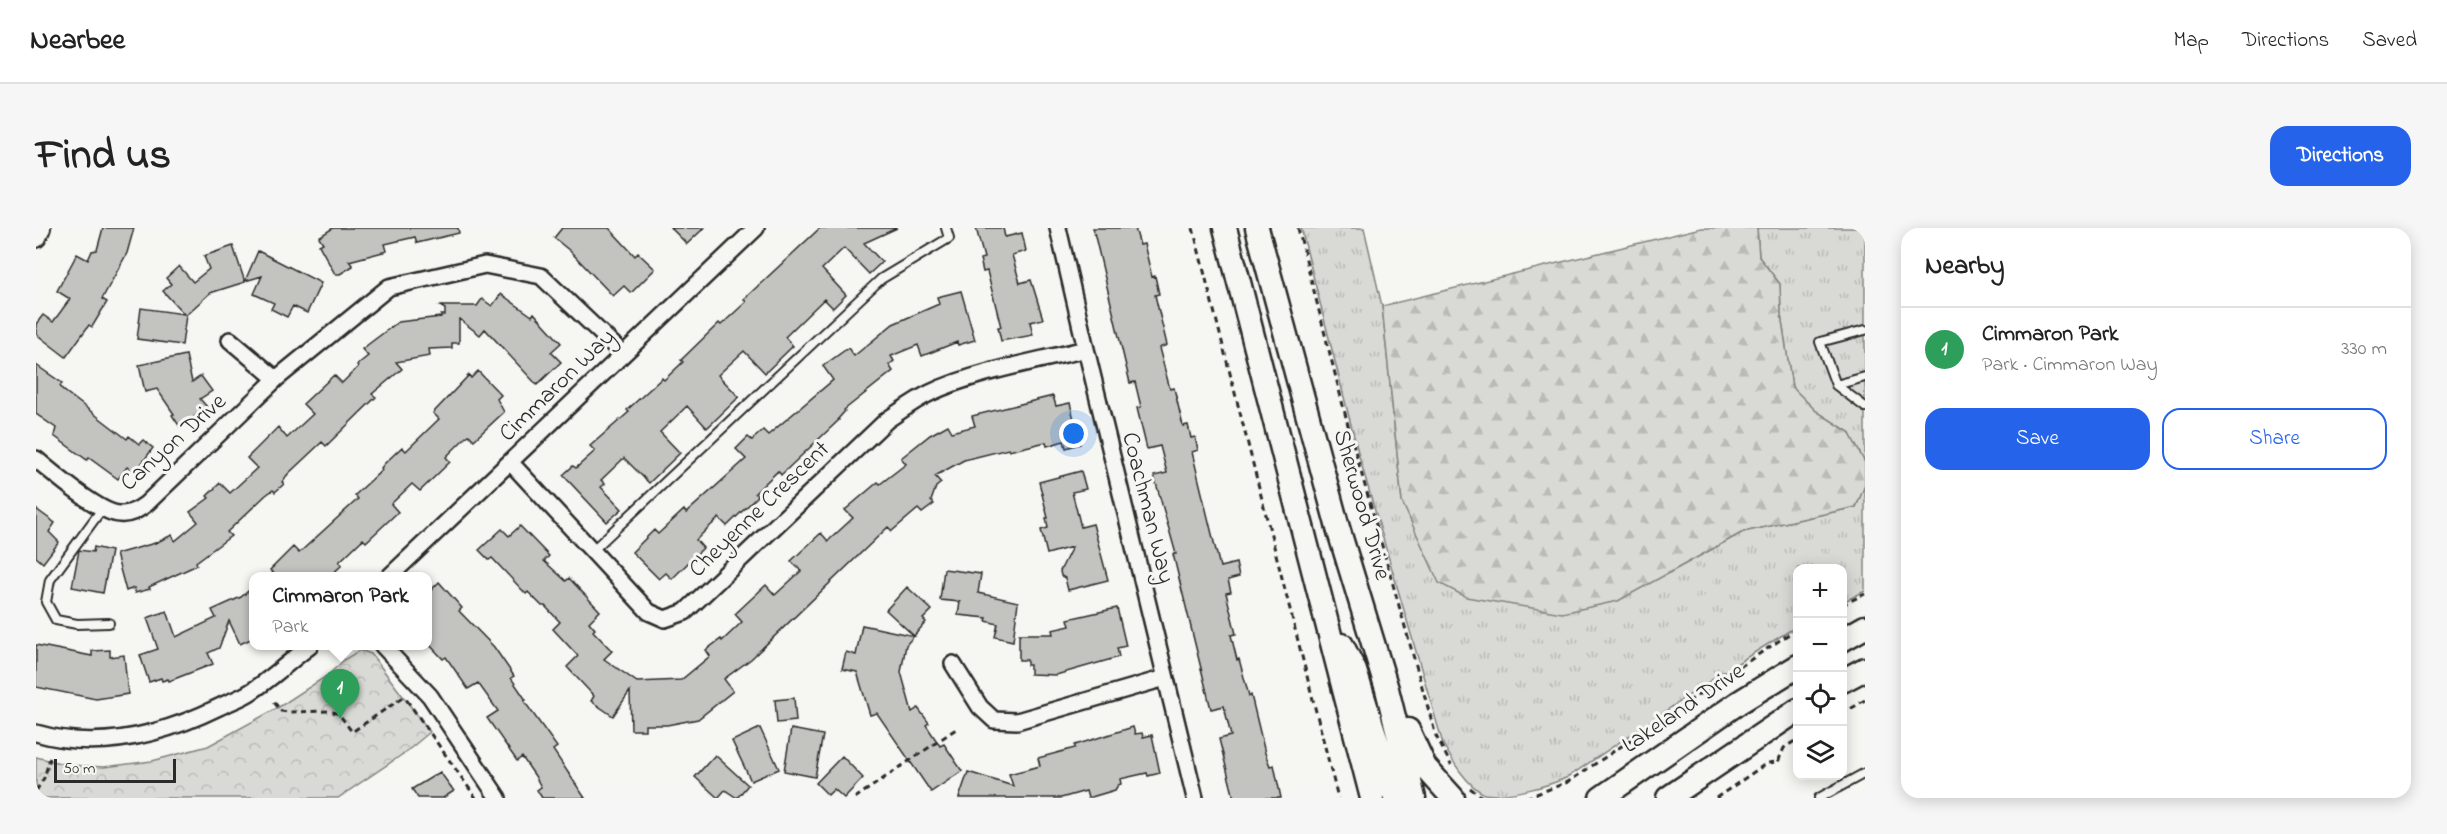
<!DOCTYPE html>
<html lang="en">
<head>
<meta charset="utf-8">
<style>
	:root { --surface:#fff; --page:#f6f6f6; --text:#222; --muted:#767676; --line:#e0e0e0; --accent:#2563eb }
	body { margin:0; font-family:"Indie Flower",sans-serif; background:var(--page); color:var(--text) }
	.controls { position:absolute; right:18px; bottom:18px; display:grid; overflow:hidden; border-radius:12px; box-shadow:0 3px 15px #0003 }
	.controls button { width:54px; height:54px; display:grid; place-items:center; padding:0; border:0; border-bottom:2px solid var(--line); background:var(--surface); color:var(--text); font:30px sans-serif }
	.scale { position:absolute; left:18px; bottom:15px; width:122px; box-sizing:border-box; padding-left:6px; border:3px solid #2b2b2b; border-top:0; font-size:16px; line-height:21px; white-space:nowrap; color:#2b2b2b; -webkit-text-stroke:4px #f6f6f2; paint-order:stroke }
	.you { position:absolute; left:1038px; top:206px; width:21px; height:21px; margin:-15px; border:4px solid #fff; border-radius:50%; background:#1a73e8; box-shadow:0 0 0 9px #1a73e833 }
	.badge { display:grid; place-items:center; width:39px; height:39px; border-radius:50%; background:var(--accent); color:#fff; font-size:20px; font-weight:700 }
	.pin { position:absolute; translate:-50% -50px; filter:drop-shadow(0 2px 3px #0008) }
	.pin::after { content:''; position:absolute; top:32px; width:21px; height:18px; background:inherit; clip-path:polygon(0 0,100% 0,50% 100%) }
	.popup { position:absolute; left:213px; top:344px; width:183px; height:78px; box-sizing:border-box; display:grid; place-content:center; border-radius:12px; background:var(--surface); filter:drop-shadow(0 2px 4px #0005); font-size:20px; white-space:nowrap; color:var(--muted) }
	.popup b { font-size:22px; color:var(--text) }
	.popup::after { content:''; position:absolute; left:50%; top:100%; margin-left:-12px; border:12px solid transparent; border-top-color:var(--surface) }
	.list { margin:0; padding:0; list-style:none }
	h2 { display:flex; justify-content:space-between; align-items:center; height:78px; margin:0; padding:0 24px; font-size:26px }
	h2 small { font-size:20px; font-weight:400; color:var(--muted) }
	.list li { display:grid; grid-template-columns:39px 1fr auto; gap:18px; align-items:center; box-sizing:border-box; height:84px; padding:0 24px; border-top:2px solid var(--line) }
	.list b { display:block; font-size:22px; white-space:nowrap }
	.list p { margin:0; font-size:20px; white-space:nowrap; color:var(--muted) }
	.list em { font-size:20px; font-style:normal; color:var(--muted) }
	.actions { display:flex; gap:12px; padding:18px 24px }
	.actions a { flex:1; padding:14px 0; border:2px solid var(--accent); border-radius:18px; text-align:center; font-size:21px; color:var(--accent) }
	.actions .main { background:var(--accent); color:#fff }
	.icon { flex:none; width:33px; height:33px; fill:none; stroke:currentColor; stroke-width:2; stroke-linecap:round; stroke-linejoin:round }
	.map { position:relative; flex:none; width:1829px; height:570px; overflow:hidden; border-radius:18px }
	header { display:flex; align-items:center; gap:36px; box-sizing:border-box; height:84px; padding:0 30px; background:var(--surface); border-bottom:2px solid var(--line) }
	header strong { font-size:28px }
	nav { display:flex; gap:33px; margin-inline-start:auto; font-size:21px }
	.intro { display:flex; align-items:center; justify-content:space-between; box-sizing:border-box; height:144px; padding:0 36px }
	h1 { margin:0; font-size:42px }
	.button { padding:15px 27px; border-radius:18px; background:var(--accent); color:#fff; font-size:21px; font-weight:700 }
	main { display:flex; gap:36px; padding:0 36px }
	aside { flex:1; background:var(--surface); border-radius:18px; box-shadow:0 3px 15px #0003 }
	.map>svg:first-child { display:block }
	.grass { fill:url(#grass-tufts); stroke:#828280; stroke-width:1.5 }
	.forest { fill:url(#forest-firs); stroke:#828280; stroke-width:1.5 }
	.park { fill:url(#park-crowns); stroke:#828280; stroke-width:1.5 }
	.building { fill:#c3c3c0; stroke:#2b2b2b; stroke-width:1.5 }
	.lines { fill:none; stroke-linecap:round; stroke-linejoin:round }
	.service-casing { stroke:#2b2b2b; stroke-width:12 }
	.minor-casing { stroke:#2b2b2b; stroke-width:20 }
	.tertiary-casing { stroke:#2b2b2b; stroke-width:24 }
	.secondary-casing { stroke:#2b2b2b; stroke-width:27 }
	.path { stroke:#2b2b2b; stroke-width:3; stroke-dasharray:6 4.5; stroke-linecap:butt }
	.service { stroke:#f6f6f2; stroke-width:8 }
	.minor { stroke:#f6f6f2; stroke-width:15 }
	.tertiary { stroke:#f6f6f2; stroke-width:20 }
	.secondary { stroke:#f6f6f2; stroke-width:22 }
	.labels { text-anchor:middle; dominant-baseline:central; stroke-width:6; stroke-linejoin:round; paint-order:stroke }
	.street-label { font-size:24px; fill:#2b2b2b; stroke:#f6f6f2 }
</style>
</head>
<body>
<header>
<strong>Nearbee</strong>
<nav><a>Map</a><a>Directions</a><a>Saved</a></nav>
</header>
<div class="intro"><h1>Find us</h1><a class="button">Directions</a></div>
<main>
<div class="map">
<svg width="1829" height="570" viewBox="0 0 1829 570">
	<defs>
		<pattern id="grass-tufts" width="24" height="20" patternUnits="userSpaceOnUse" patternTransform="scale(1.5)"><rect width="24" height="20" fill="#d9d9d5"/><path d="M3 7l-1-3M5 7V3M7 7l1-3M15 17l-1-3M17 17v-4M19 17l1-3" fill="none" stroke="#babab7"/></pattern>
		<pattern id="forest-firs" width="22" height="20" patternUnits="userSpaceOnUse" patternTransform="scale(1.5)"><rect width="22" height="20" fill="#d9d9d5"/><path d="M5 1l3.5 6h-7zM16 11l3.5 6h-7z" fill="#babab7"/></pattern>
		<pattern id="park-crowns" width="20" height="18" patternUnits="userSpaceOnUse" patternTransform="scale(1.5)"><rect width="20" height="18" fill="#d9d9d5"/><path d="M2 6a3 3 0 1 1 6 0M12 15a3 3 0 1 1 6 0" fill="none" stroke="#babab7"/></pattern>
	</defs>
	<rect width="100%" height="100%" fill="#f6f6f2"/>
	<filter id="ink" filterUnits="userSpaceOnUse"><feTurbulence type="fractalNoise" baseFrequency=".0167" numOctaves="2"/><feDisplacementMap in="SourceGraphic" scale="12" xChannelSelector="R" yChannelSelector="G"/><feConvolveMatrix kernelMatrix="1 2 1 2 8 2 1 2 1" color-interpolation-filters="sRGB"/></filter>
	<g filter="url(#ink)">
		<path class="grass" d="M 1265,0 L 1328,0 L 1346,78 L 1366,274 L 1633,345 L 1707,304 L 1820,279 L 1829,257 L 1829,363 L 1807,374 L 1806,340 L 1762,340 L 1761,398 L 1689,443 L 1532,549 C 1513,558 1468,570 1448,566 C 1430,556 1417,534 1407,516 L 1323,228 Z
			M 1721,0 L 1829,0 L 1829,235 L 1813,204 L 1780,183 L 1756,159 L 1745,86 L 1744,56 L 1723,29 Z"/>
		<path class="forest" d="M 1665,0 L 1721,0 L 1723,29 L 1744,56 L 1745,86 L 1756,159 L 1780,183 L 1813,204 L 1829,235 L 1829,257 L 1820,279 L 1707,304 L 1582,373 L 1526,385 L 1430,369 L 1403,355 L 1366,274 L 1346,78 Z"/>
		<path class="park" d="M 324,422 L 335,426 L 394,504 L 370,524 L 302,570 L 0,570 L 0,529 L 32,537 L 68,539 L 116,533 L 172,518 L 243,479 L 292,447 L 309,431 Z"/>
		<path class="building" d="M 67,0 L 98,0 L 91,25 L 66,71 L 71,74 L 56,99 L 53,97 L 30,129 L 0,106 L 0,96 L 7,87 L 17,94 L 34,71 L 21,63 L 41,26 L 52,32 L 56,23 L 61,22 Z
			M 297,0 L 422,0 L 423,5 L 381,15 L 379,9 L 349,16 L 351,23 L 313,33 L 317,38 L 304,46 L 299,46 L 283,17 L 287,15 L 283,9 Z
			M 526,0 L 573,0 L 599,28 L 602,25 L 619,41 L 595,65 L 588,58 L 577,68 L 534,23 L 518,10 Z
			M 635,0 L 668,0 L 651,16 Z
			M 784,0 L 861,0 L 828,15 L 846,34 L 833,46 L 808,20 L 786,41 L 810,67 L 797,80 L 788,71 L 749,109 L 757,118 L 729,145 L 708,123 L 682,147 L 703,169 L 671,200 L 651,178 L 624,204 L 644,225 L 613,255 L 588,230 L 565,252 L 569,256 L 565,259 L 586,281 L 571,294 L 527,247 L 537,238 L 540,240 L 559,223 L 554,218 L 593,184 L 591,182 L 626,150 L 628,152 L 647,134 L 645,132 L 683,95 L 685,97 L 698,85 L 710,74 L 708,71 Z
			M 940,0 L 967,0 L 969,9 L 986,5 L 990,23 L 976,27 L 984,55 L 995,52 L 1007,91 L 994,94 L 997,107 L 965,113 L 962,99 L 965,99 L 951,43 L 947,44 L 944,31 L 948,30 Z
			M 1057,0 L 1099,0 L 1104,17 L 1108,16 L 1116,49 L 1119,48 L 1123,66 L 1119,67 L 1131,117 L 1123,120 L 1134,161 L 1138,160 L 1147,198 L 1152,197 L 1155,210 L 1159,209 L 1162,222 L 1156,224 L 1184,339 L 1200,335 L 1203,349 L 1192,352 L 1195,364 L 1190,365 L 1200,406 L 1195,407 L 1201,432 L 1203,431 L 1213,468 L 1215,467 L 1229,525 L 1234,538 L 1238,537 L 1245,570 L 1198,570 L 1183,511 L 1195,508 L 1188,478 L 1175,481 L 1137,326 L 1140,326 L 1118,248 L 1131,245 L 1124,218 L 1111,221 L 1101,180 L 1105,179 L 1099,154 L 1094,155 Z
			M 197,18 L 209,54 L 174,65 L 150,87 L 146,117 L 101,111 L 105,80 L 148,86 L 127,63 L 135,56 L 130,50 L 143,38 L 157,54 L 173,41 L 168,28 Z
			M 222,23 L 285,55 L 271,85 L 257,78 L 251,89 L 235,81 L 238,75 L 218,66 L 226,48 L 209,53 Z
			M 925,63 L 939,112 L 922,117 L 921,114 L 886,128 L 882,117 L 855,128 L 858,133 L 853,137 L 857,143 L 808,182 L 809,183 L 802,191 L 803,192 L 745,247 L 742,243 L 719,265 L 722,268 L 691,298 L 683,290 L 671,301 L 660,312 L 667,320 L 636,351 L 630,345 L 623,351 L 596,324 L 618,302 L 622,306 L 648,282 L 650,285 L 710,231 L 700,221 L 712,209 L 716,212 L 727,202 L 732,207 L 797,152 L 787,138 L 812,120 L 818,128 L 857,96 L 903,76 L 901,69 Z
			M 465,66 L 496,88 L 498,85 L 525,115 L 515,124 L 525,134 L 501,157 L 449,101 L 444,107 L 423,91 L 423,115 L 416,115 L 416,120 L 393,121 L 394,128 L 360,134 L 366,141 L 336,166 L 340,169 L 290,218 L 286,214 L 252,246 L 246,254 L 248,256 L 239,264 L 237,262 L 230,267 L 191,304 L 195,308 L 160,334 L 161,337 L 113,359 L 114,361 L 99,365 L 98,360 L 90,363 L 80,326 L 119,315 L 136,307 L 139,313 L 162,294 L 154,284 L 173,270 L 171,268 L 184,255 L 194,265 L 221,240 L 211,230 L 242,199 L 251,210 L 277,186 L 267,176 L 298,147 L 306,155 L 322,139 L 321,137 L 332,128 L 326,121 L 362,94 L 405,89 L 405,87 L 409,87 L 409,81 L 404,78 L 441,78 L 446,71 L 456,78 Z
			M 150,127 L 156,154 L 165,148 L 176,163 L 164,171 L 171,179 L 144,199 L 136,187 L 138,186 L 121,161 L 109,164 L 103,137 Z
			M 0,137 L 26,155 L 24,158 L 27,162 L 91,211 L 93,208 L 103,216 L 107,212 L 117,220 L 99,245 L 91,239 L 82,251 L 53,230 L 51,232 L 18,208 L 20,200 L 0,186 Z
			M 442,143 L 465,167 L 461,171 L 468,184 L 438,212 L 433,207 L 430,209 L 410,229 L 414,234 L 384,263 L 376,256 L 355,276 L 362,284 L 330,314 L 327,311 L 303,334 L 306,337 L 294,348 L 240,348 L 234,342 L 257,319 L 263,325 L 322,271 L 319,267 L 346,242 L 345,240 L 348,236 L 366,219 L 370,223 L 403,191 L 397,185 L 433,147 L 435,150 Z
			M 1017,168 L 1020,178 L 1034,175 L 1044,216 L 1030,220 L 1028,213 L 1011,218 L 1010,214 L 973,223 L 972,221 L 928,232 L 899,248 L 905,255 L 900,259 L 895,273 L 898,276 L 886,285 L 882,281 L 856,303 L 852,299 L 715,431 L 688,451 L 697,463 L 662,491 L 631,497 L 609,497 L 609,502 L 595,502 L 594,463 L 577,488 L 555,473 L 558,468 L 531,439 L 542,428 L 517,401 L 524,394 L 509,378 L 506,378 L 492,364 L 490,366 L 456,330 L 453,332 L 443,322 L 466,301 L 473,308 L 484,298 L 513,328 L 508,333 L 530,353 L 533,350 L 564,383 L 553,394 L 559,401 L 557,403 L 576,423 L 568,431 L 601,454 L 645,452 L 674,428 L 670,422 L 685,411 L 686,413 L 706,394 L 699,386 L 730,357 L 739,367 L 765,343 L 755,333 L 785,305 L 792,313 L 817,290 L 809,282 L 842,254 L 844,256 L 870,236 L 865,230 L 894,207 L 912,197 L 916,204 L 939,198 L 936,188 Z
			M 1045,243 L 1050,261 L 1036,264 L 1045,299 L 1057,296 L 1072,352 L 1032,362 L 1029,350 L 1025,348 L 1024,343 L 1036,319 L 1011,326 L 1005,302 L 1012,300 L 1010,290 L 1012,290 L 1003,254 Z
			M 0,281 L 19,295 L 13,304 L 23,314 L 7,335 L 0,329 Z
			M 58,319 L 75,323 L 67,365 L 36,359 L 43,322 L 57,324 Z
			M 908,341 L 945,346 L 942,365 L 982,374 L 977,413 L 959,409 L 962,396 L 950,393 L 951,390 L 922,387 L 924,374 L 904,372 Z
			M 403,354 L 426,380 L 423,383 L 458,419 L 478,448 L 475,450 L 490,472 L 488,473 L 521,519 L 517,522 L 549,570 L 506,570 L 501,562 L 505,559 L 499,548 L 486,529 L 481,533 L 451,490 L 462,483 L 442,455 L 432,461 L 410,429 L 407,431 L 391,414 L 391,366 Z
			M 217,359 L 217,410 L 204,416 L 193,393 L 183,420 L 172,425 L 177,436 L 133,453 L 132,451 L 126,453 L 125,450 L 113,454 L 104,427 L 122,421 L 111,390 L 131,383 L 140,409 L 180,390 L 176,382 L 205,369 Z
			M 871,359 L 896,382 L 887,391 L 890,394 L 870,417 L 865,444 L 876,484 L 882,480 L 893,495 L 890,497 L 904,518 L 908,516 L 926,543 L 895,564 L 841,485 L 834,487 L 821,444 L 806,441 L 810,424 L 820,427 L 826,397 L 878,408 L 850,382 Z
			M 1081,380 L 1090,418 L 1081,420 L 1083,429 L 1020,447 L 994,446 L 994,437 L 991,437 L 991,432 L 983,432 L 983,406 L 1017,406 L 1016,402 L 1034,398 L 1032,391 Z
			M 0,417 L 56,428 L 56,423 L 74,422 L 74,429 L 88,427 L 92,466 L 60,471 L 0,459 Z
			M 758,470 L 760,493 L 741,495 L 739,472 Z
			M 1097,499 L 1099,506 L 1106,505 L 1107,509 L 1116,507 L 1124,545 L 1112,548 L 1111,545 L 1084,551 L 1085,556 L 1082,557 L 1079,562 L 1052,570 L 1050,563 L 1025,570 L 923,570 L 932,544 L 977,558 L 973,546 L 1004,538 L 1002,530 L 1039,520 L 1039,517 Z
			M 724,500 L 743,541 L 715,553 L 696,513 Z
			M 755,501 L 787,507 L 779,549 L 748,543 Z
			M 679,527 L 712,557 L 701,570 L 689,562 L 682,570 L 659,549 Z
			M 806,528 L 827,550 L 808,570 L 798,561 L 792,567 L 780,555 Z
			M 404,544 L 418,563 L 407,570 L 382,570 L 376,561 Z"/>
		<g class="lines">
			<defs>
				<path id="service" d="M 1829,102 L 1784,114 L 1800,157 L 1829,179
					M 1800,157 L 1829,149
					M 66,281 L 14,352 L 10,374 L 20,392 L 41,396 L 73,395
					M 557,322 L 845,51 L 913,10 L 910,0
					M 1783,570 L 1829,545"/>
				<path id="minor" d="M 1022,0 L 1050,121 L 1159,570
					M 194,112 L 240,151
					M 0,231 C 17,245 64,286 84,286 C 94,287 102,282 110,276 L 240,151 L 353,59 L 449,37 L 505,48 L 587,126
					M 475,235 L 613,384 L 629,391 L 649,384 L 851,192 C 865,183 879,172 894,165 C 938,144 1002,133 1050,121
					M 354,348 L 720,0
					M 347,418 L 394,468 L 462,570
					M 917,436 L 944,479 L 958,492 L 981,493 L 1129,450
					M 0,505 C 62,523 126,507 183,479 C 193,474 206,470 216,463 C 236,450 255,432 274,418"/>
				<path id="tertiary" d="M 0,9 L 4,0"/>
				<path id="secondary" d="M 1189,0 L 1336,570
					M 1221,0 L 1302,300 L 1351,461 L 1378,570
					M 1806,412 L 1829,399
					M 1306,417 L 1319,443 L 1359,570
					M 1806,453 L 1829,441
					M 1372,502 L 1389,539 L 1417,570
					M 1565,570 L 1702,475 L 1762,438
					M 1632,570 L 1762,482"/>
			</defs>
			<use href="#service" class="service-casing"/>
			<use href="#minor" class="minor-casing"/>
			<use href="#tertiary" class="tertiary-casing"/>
			<use href="#secondary" class="secondary-casing"/>
			<path class="path" d="M 1157,0 L 1302,570
				M 1262,0 L 1314,205 L 1400,508 L 1415,537
				M 1806,377 L 1829,366
				M 238,474 L 245,483 L 251,484 L 294,483 L 303,486 L 316,504 L 366,470 L 370,471 L 440,570
				M 1806,486 L 1829,472
				M 1434,560 L 1447,570
				M 0,563 L 8,550 L 14,530
				M 819,570 L 920,501
				M 1490,570 L 1532,554 L 1762,400
				M 1680,570 L 1731,535 L 1742,534 L 1748,520 L 1762,511"/>
			<use href="#service" class="service"/>
			<use href="#minor" class="minor"/>
			<use href="#tertiary" class="tertiary"/>
			<use href="#secondary" class="secondary"/>
		</g>
	</g>
	<g class="labels">
		<g class="street-label">
			<text transform="translate(522 158) rotate(-44)">Cimmaron Way</text>
			<text transform="translate(138 215) rotate(-42)">Canyon Drive</text>
			<text transform="translate(1325 277) rotate(74)">Sherwood Drive</text>
			<text transform="translate(1111 280) rotate(76)">Coachman Way</text>
			<text transform="translate(724 282) rotate(-44)">Cheyenne Crescent</text>
			<text transform="translate(1648 481) rotate(-34)">Lakeland Drive</text>
		</g>
	</g>
</svg>
<div class="controls">
<button>+</button>
<button>−</button>
<button><svg class="icon" aria-label="locate" viewBox="0 0 24 24"><circle cx="12" cy="12" r="6"/><path d="M12 2v4M12 18v4M2 12h4M18 12h4"/></svg></button>
<button><svg class="icon" aria-label="layers" viewBox="0 0 24 24"><path d="M12 4l9 5-9 5-9-5zM3 14l9 5 9-5"/></svg></button>
</div>
<div class="scale">50 m</div>
<div class="you"></div>
<div class="pin badge" style="left:304px;top:491px;background:#2e9e5b">1</div>
<div class="popup"><b>Cimmaron Park</b>Park</div>
</div>
<aside>
<h2>Nearby<small></small></h2>
<ul class="list">
<li><span class="badge" style="background:#2e9e5b">1</span><div><b>Cimmaron Park</b><p>Park · Cimmaron Way</p></div><em>330 m</em></li>
</ul>
<div class="actions"><a class="main">Save</a><a>Share</a></div>
</aside>
</main>
</body>
</html>
